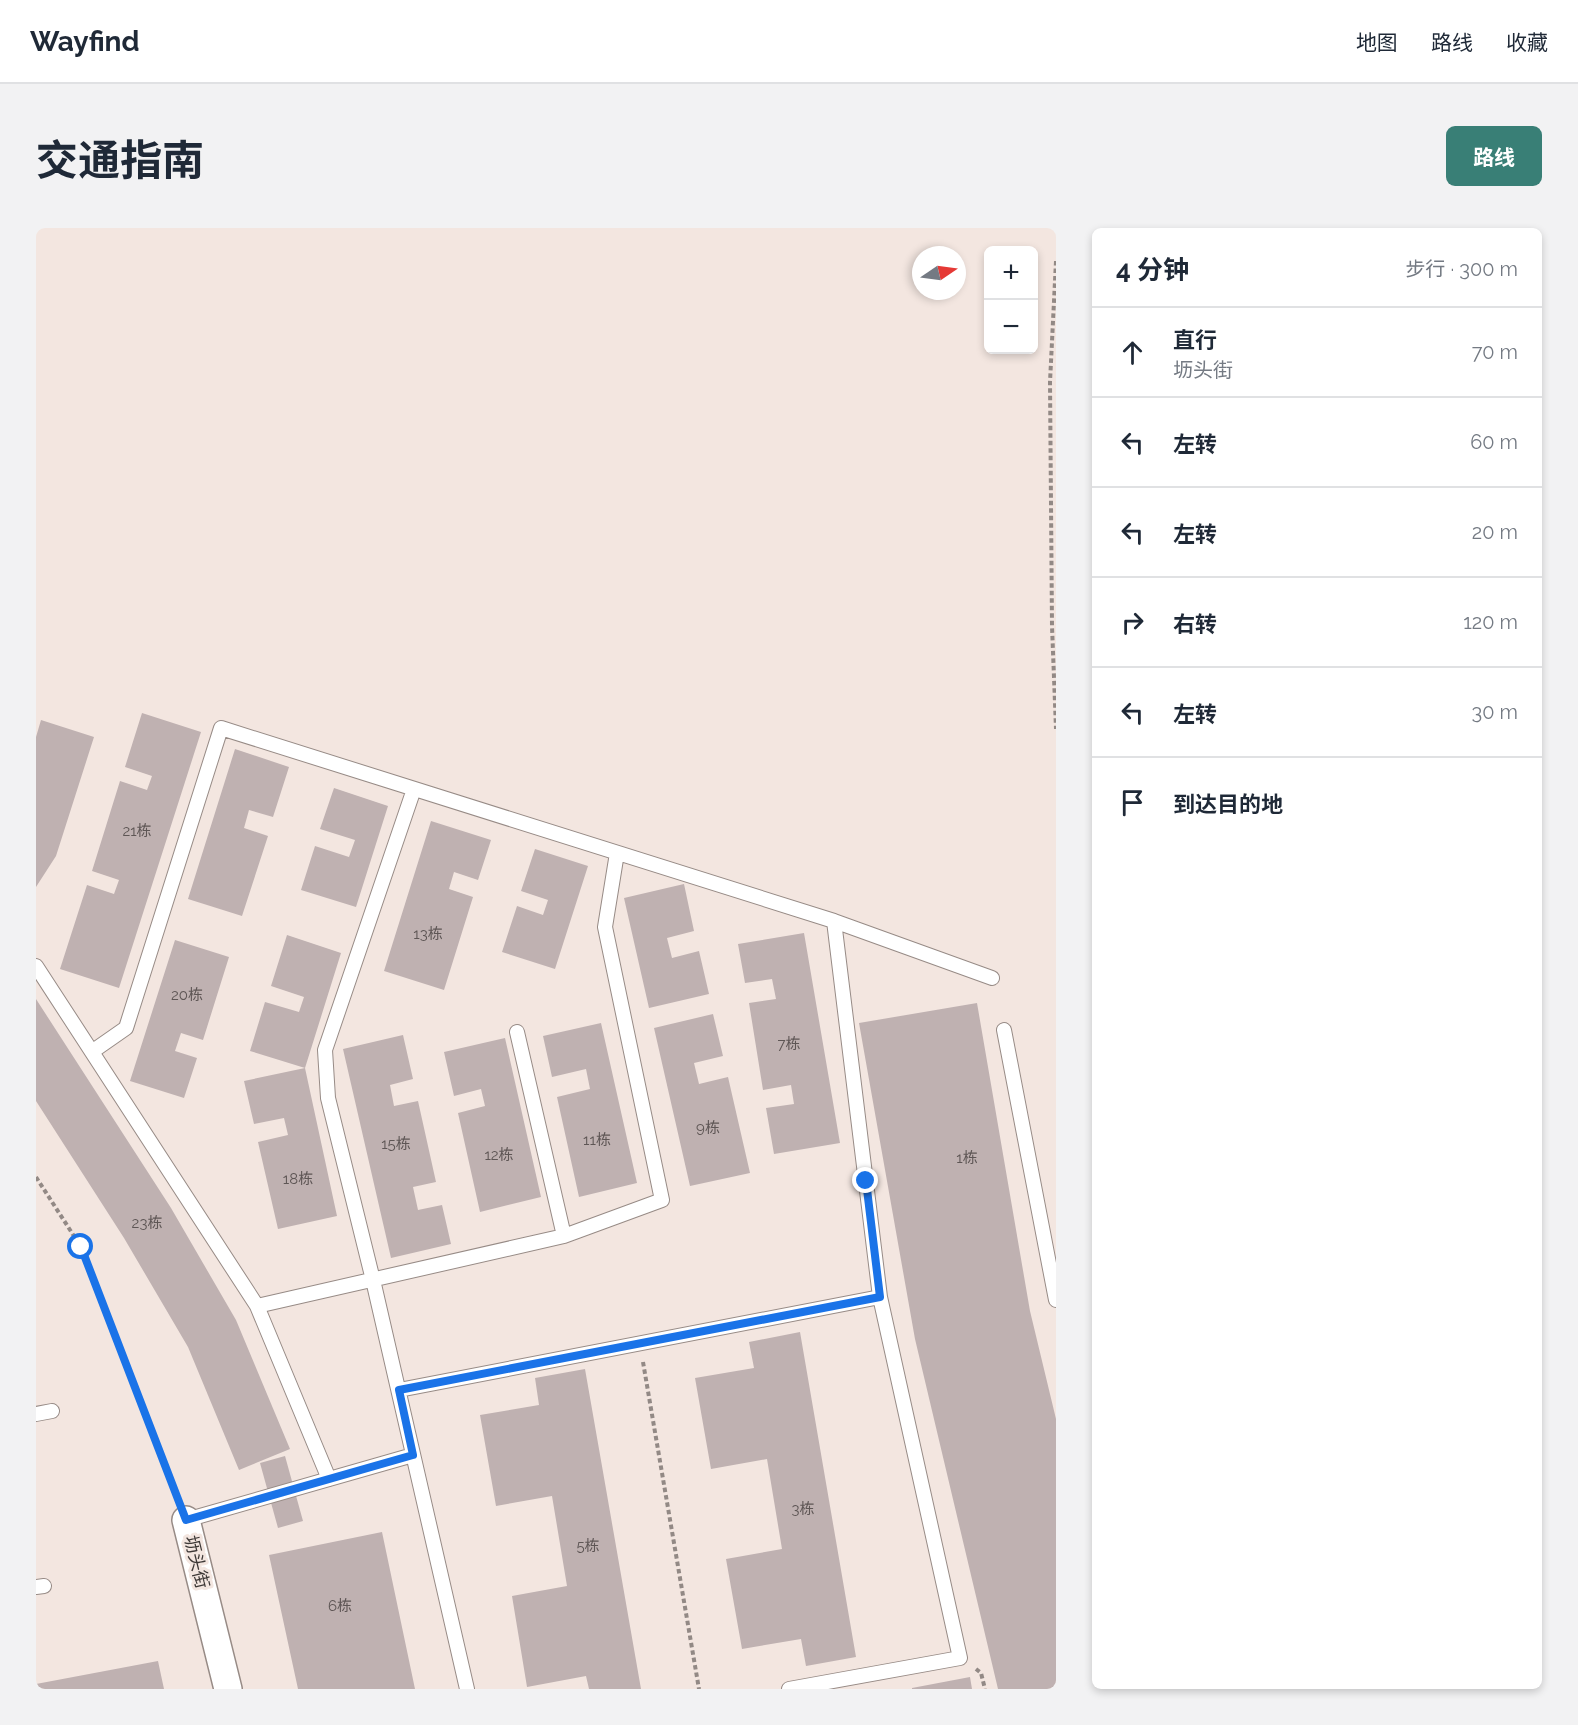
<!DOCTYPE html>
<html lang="zh">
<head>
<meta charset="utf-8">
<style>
	:root { --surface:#fff; --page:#f2f2f3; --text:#1f2937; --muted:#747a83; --line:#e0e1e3; --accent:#397f76 }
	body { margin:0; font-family:Raleway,"Noto Sans SC",sans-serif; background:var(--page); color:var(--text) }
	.controls { position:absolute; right:18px; top:18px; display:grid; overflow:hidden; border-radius:9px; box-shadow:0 3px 9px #0003 }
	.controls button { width:54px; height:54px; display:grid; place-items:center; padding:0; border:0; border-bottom:2px solid var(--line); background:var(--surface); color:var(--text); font:30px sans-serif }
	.compass { position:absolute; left:876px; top:18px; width:54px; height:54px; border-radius:50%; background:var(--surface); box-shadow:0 3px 9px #0003; rotate:77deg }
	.stop { position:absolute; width:18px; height:18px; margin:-14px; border:4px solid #1a73e8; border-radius:50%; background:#fff }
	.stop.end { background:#1a73e8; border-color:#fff; box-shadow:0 2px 6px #0008 }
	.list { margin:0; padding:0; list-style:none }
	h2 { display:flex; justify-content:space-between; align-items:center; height:78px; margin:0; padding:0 24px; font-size:26px }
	h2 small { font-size:20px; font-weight:400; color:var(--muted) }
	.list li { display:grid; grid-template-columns:39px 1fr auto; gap:18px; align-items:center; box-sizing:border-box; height:90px; padding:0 24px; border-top:2px solid var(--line) }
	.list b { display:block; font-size:22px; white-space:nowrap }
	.list p { margin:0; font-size:20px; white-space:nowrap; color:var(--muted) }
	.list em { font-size:20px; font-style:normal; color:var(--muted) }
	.icon { flex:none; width:33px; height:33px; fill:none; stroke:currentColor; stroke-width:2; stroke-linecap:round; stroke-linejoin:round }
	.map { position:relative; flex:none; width:1020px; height:1461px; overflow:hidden; border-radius:9px }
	header { display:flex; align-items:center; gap:36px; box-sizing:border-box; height:84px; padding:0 30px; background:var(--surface); border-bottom:2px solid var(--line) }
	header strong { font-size:28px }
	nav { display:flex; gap:33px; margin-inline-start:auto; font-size:21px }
	.intro { display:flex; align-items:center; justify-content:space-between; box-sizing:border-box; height:144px; padding:0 36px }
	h1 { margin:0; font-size:42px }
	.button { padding:15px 27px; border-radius:9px; background:var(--accent); color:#fff; font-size:21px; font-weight:700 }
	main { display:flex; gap:36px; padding:0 36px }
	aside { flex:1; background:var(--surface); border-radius:9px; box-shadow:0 3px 9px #0003 }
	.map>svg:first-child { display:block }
	.building { fill:#bfb1b1 }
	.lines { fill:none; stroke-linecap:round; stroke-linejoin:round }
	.service-casing { stroke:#978b86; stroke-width:16 }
	.minor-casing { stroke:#978b86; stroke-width:30 }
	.path { stroke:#928985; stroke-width:4; stroke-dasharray:4.5 3; stroke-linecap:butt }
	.service { stroke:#fff; stroke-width:14 }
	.minor { stroke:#fff; stroke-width:27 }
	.route { stroke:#1a73e8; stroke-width:8 }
	.labels { text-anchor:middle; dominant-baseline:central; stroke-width:6; stroke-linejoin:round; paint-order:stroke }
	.number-label { font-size:15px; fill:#5e5655 }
	.street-label { font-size:18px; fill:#3d3836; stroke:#f3e6e0 }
</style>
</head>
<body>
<header>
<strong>Wayfind</strong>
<nav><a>地图</a><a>路线</a><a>收藏</a></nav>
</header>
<div class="intro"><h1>交通指南</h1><a class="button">路线</a></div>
<main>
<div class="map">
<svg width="1020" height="1461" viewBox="0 0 1020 1461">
	<rect width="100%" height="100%" fill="#f3e6e0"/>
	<path class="building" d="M 106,485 L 165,504 L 83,760 L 24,741 L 51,657 L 78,666 L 83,652 L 56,643 L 84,553 L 111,562 L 116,548 L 89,539 Z
		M 5,492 L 58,509 L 20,628 L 0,659 L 0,509 Z
		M 199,521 L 253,539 L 237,589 L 213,582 L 208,600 L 232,608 L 206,688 L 152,671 Z
		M 298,560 L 352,578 L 320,679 L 265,662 L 279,618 L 313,629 L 319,612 L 284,601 Z
		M 395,593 L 455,612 L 442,652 L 418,644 L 413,661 L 437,669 L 408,762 L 348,743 Z
		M 499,621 L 552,638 L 519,741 L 466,724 L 481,678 L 507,687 L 512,672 L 485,663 Z
		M 648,656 L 658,703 L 631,710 L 636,730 L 663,723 L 673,766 L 613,780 L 588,670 Z
		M 768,705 L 804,915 L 738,926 L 730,880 L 758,876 L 755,857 L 727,862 L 713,775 L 740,771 L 736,751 L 709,755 L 702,716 Z
		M 251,707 L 305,725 L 269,840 L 301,988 L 242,1001 L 222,914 L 252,907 L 248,890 L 218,896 L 208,853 L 269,840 L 214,823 L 229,774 L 263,784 L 268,769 L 235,758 Z
		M 139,712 L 193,729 L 167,812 L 145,805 L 139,823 L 161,830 L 148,870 L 94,853 Z
		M 0,771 L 135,980 L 200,1092 L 254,1221 L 203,1242 L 152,1119 L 88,1010 L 0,873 Z
		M 941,775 L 994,1083 L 1020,1191 L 1020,1461 L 962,1461 L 879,1111 L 823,795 Z
		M 677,786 L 687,828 L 658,835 L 663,856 L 692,849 L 714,945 L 654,958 L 618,800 Z
		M 565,795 L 601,955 L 543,969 L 521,869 L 554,861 L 550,841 L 516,849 L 507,808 Z
		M 367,807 L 377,851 L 354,857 L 358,878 L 382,873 L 400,954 L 377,959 L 382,982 L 406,977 L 415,1016 L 355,1030 L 307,821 Z
		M 469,810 L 505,969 L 444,984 L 422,885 L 449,878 L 445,861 L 418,868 L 408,824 Z
		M 764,1104 L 820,1429 L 770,1438 L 765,1411 L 706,1421 L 690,1331 L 746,1321 L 731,1231 L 675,1241 L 659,1150 L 718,1140 L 713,1114 Z
		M 549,1141 L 605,1461 L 553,1461 L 550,1448 L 491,1459 L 476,1368 L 531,1358 L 516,1268 L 460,1278 L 444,1187 L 503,1177 L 499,1150 Z
		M 249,1228 L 267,1293 L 242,1300 L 224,1235 Z
		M 346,1304 L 379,1461 L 262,1461 L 233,1327 Z
		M 122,1433 L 128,1461 L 0,1461 L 0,1456 Z
		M 934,1449 L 936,1461 L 876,1461 L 876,1460 Z"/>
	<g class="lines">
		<defs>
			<path id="service" d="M 378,561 L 289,822 L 292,870 L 337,1052 L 431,1461
				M 0,738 L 221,1078 L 293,1251
				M 968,802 L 1020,1072
				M 481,804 L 528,1008
				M 57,823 L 90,800 L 185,500 L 798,693
				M 221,1078 L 528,1008 L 626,972 L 569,699 L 581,625
				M 363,1162 L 844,1069
				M 0,1186 L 16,1183
				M 150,1292 L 377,1227
				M 0,1359 L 8,1358
				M 753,1461 L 924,1430 L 844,1069 L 798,693 L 956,750"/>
			<path id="minor" d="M 150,1292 L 192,1461"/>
		</defs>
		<use href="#service" class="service-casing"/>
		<use href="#minor" class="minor-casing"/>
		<path class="path" d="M 1020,33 L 1014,154 L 1016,398 L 1020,501
			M 0,949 L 45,1019 L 141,1268
			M 607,1134 L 663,1461
			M 940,1441 L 945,1445 L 949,1461"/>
		<use href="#service" class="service"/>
		<use href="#minor" class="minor"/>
	</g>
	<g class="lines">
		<path class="route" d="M 45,1019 L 150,1292 L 377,1227 L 363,1162 L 844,1069 L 830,953"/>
	</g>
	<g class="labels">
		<g class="number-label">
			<text x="101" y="603">21栋</text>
			<text x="392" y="706">13栋</text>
			<text x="151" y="767">20栋</text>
			<text x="753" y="816">7栋</text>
			<text x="672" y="900">9栋</text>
			<text x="561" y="912">11栋</text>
			<text x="360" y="916">15栋</text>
			<text x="463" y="927">12栋</text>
			<text x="931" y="930">1栋</text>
			<text x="262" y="951">18栋</text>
			<text x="111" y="995">23栋</text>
			<text x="767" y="1281">3栋</text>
			<text x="552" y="1318">5栋</text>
			<text x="304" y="1378">6栋</text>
		</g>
		<g class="street-label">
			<text transform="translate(161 1334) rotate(76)">坜头街</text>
		</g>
	</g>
</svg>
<div class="controls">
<button>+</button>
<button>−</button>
</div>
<svg class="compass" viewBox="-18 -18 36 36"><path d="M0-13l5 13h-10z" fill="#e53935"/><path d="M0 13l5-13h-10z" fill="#747a83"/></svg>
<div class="stop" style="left:45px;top:1019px"></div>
<div class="stop end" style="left:830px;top:953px"></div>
</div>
<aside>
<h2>4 分钟<small>步行 · 300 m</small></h2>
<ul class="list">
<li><svg class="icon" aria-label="ahead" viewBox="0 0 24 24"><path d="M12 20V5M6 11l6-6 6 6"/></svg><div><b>直行</b><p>坜头街</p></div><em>70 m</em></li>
<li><svg class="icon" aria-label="left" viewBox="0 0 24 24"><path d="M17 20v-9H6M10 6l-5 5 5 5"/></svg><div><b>左转</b></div><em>60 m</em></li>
<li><svg class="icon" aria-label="left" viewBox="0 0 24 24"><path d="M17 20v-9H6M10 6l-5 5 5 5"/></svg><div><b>左转</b></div><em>20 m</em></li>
<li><svg class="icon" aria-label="right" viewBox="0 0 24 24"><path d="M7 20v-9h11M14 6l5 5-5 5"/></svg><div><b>右转</b></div><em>120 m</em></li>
<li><svg class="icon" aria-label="left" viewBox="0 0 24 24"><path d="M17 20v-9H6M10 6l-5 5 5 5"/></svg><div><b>左转</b></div><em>30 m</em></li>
<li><svg class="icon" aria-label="arrive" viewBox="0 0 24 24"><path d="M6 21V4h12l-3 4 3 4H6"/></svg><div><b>到达目的地</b></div></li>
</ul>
</aside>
</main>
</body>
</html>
